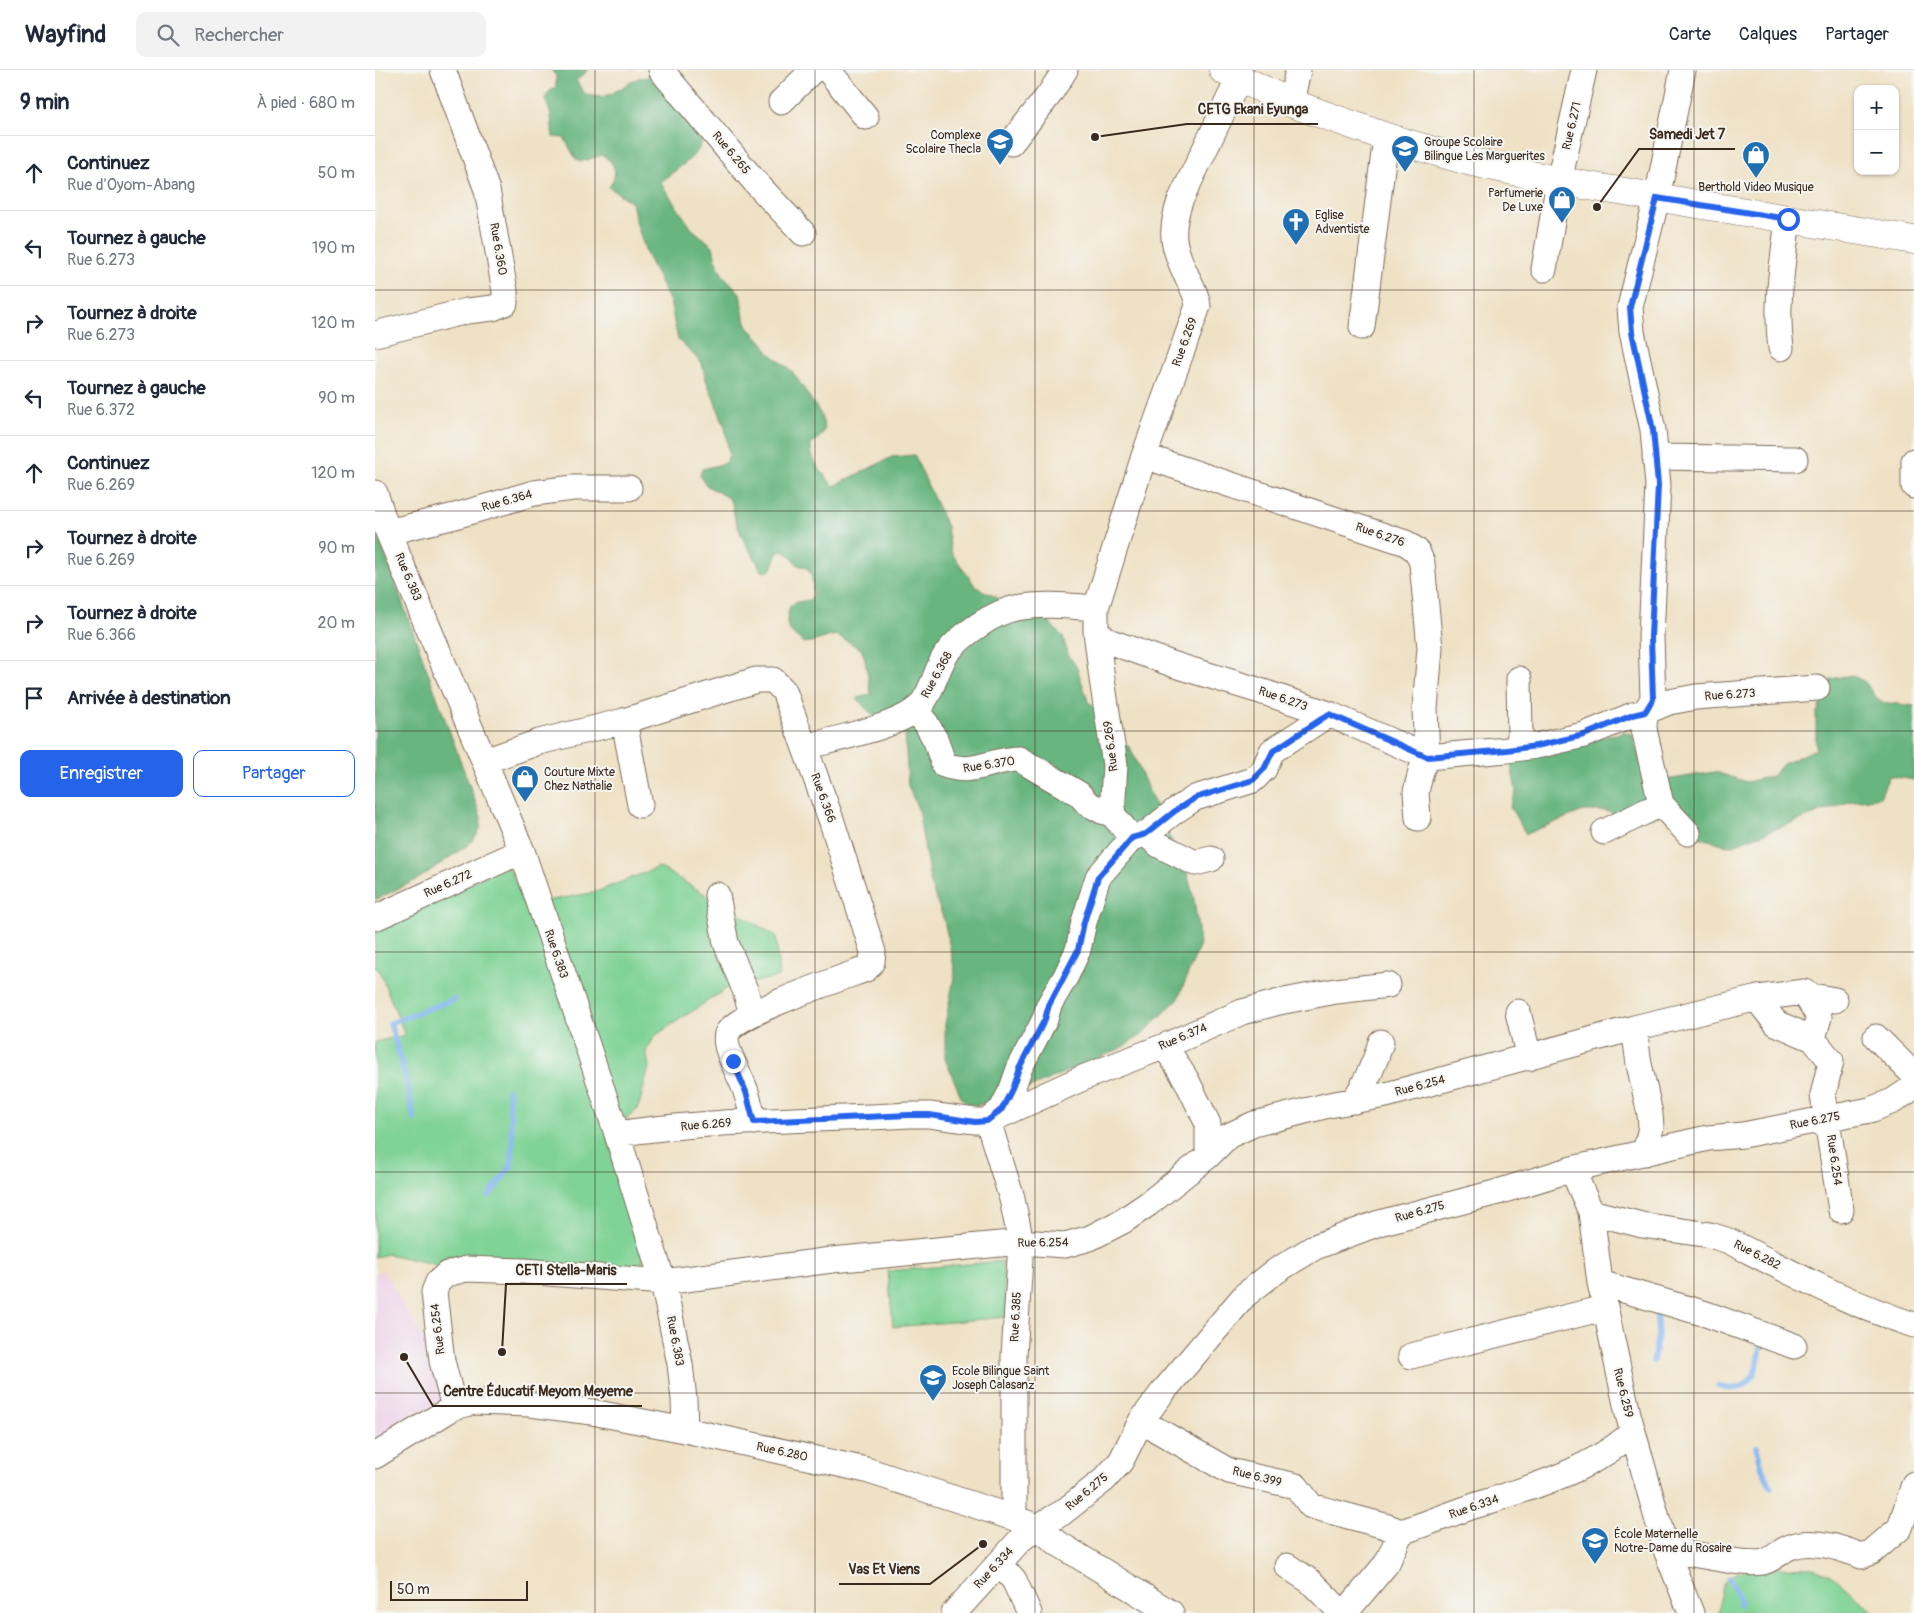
<!DOCTYPE html>
<html lang="fr">
<head>
<meta charset="utf-8">
<style>
	:root { --surface:#fff; --page:#f2f2f3; --text:#1f2937; --muted:#747a83; --line:#e0e1e3; --accent:#2563eb }
	body { margin:0; font-family:Pangolin,sans-serif; background:var(--page); color:var(--text) }
	.controls { position:absolute; right:15px; top:15px; display:grid; overflow:hidden; border-radius:10px; box-shadow:0 1px 4px #0004 }
	.controls button { width:45px; height:45px; display:grid; place-items:center; padding:0; border:0; border-bottom:1px solid var(--line); background:var(--surface); color:var(--text); font:25px sans-serif }
	.scale { position:absolute; left:15px; bottom:12px; width:138px; box-sizing:border-box; padding-left:5px; border:2px solid #3b2a1e; border-top:0; font-size:14px; line-height:18px; white-space:nowrap; color:#3b2a1e; -webkit-text-stroke:4px #f6f6f2; paint-order:stroke }
	.stop { position:absolute; width:15px; height:15px; margin:-11px; border:4px solid #2563eb; border-radius:50%; background:#fff }
	.stop.end { background:#2563eb; border-color:#fff; box-shadow:0 1px 5px #0008 }
	.list { margin:0; padding:0; list-style:none }
	h2 { display:flex; justify-content:space-between; align-items:center; height:65px; margin:0; padding:0 20px; font-size:21px }
	h2 small { font-size:16px; font-weight:400; color:var(--muted) }
	.list li { display:grid; grid-template-columns:32px 1fr auto; gap:15px; align-items:center; box-sizing:border-box; height:75px; padding:0 20px; border-top:1px solid var(--line) }
	.list b { display:block; font-size:19px; white-space:nowrap }
	.list p { margin:0; font-size:16px; white-space:nowrap; color:var(--muted) }
	.list em { font-size:16px; font-style:normal; color:var(--muted) }
	.actions { display:flex; gap:10px; padding:15px 20px }
	.actions a { flex:1; padding:11px 0; border:1px solid var(--accent); border-radius:10px; text-align:center; font-size:18px; color:var(--accent) }
	.actions .main { background:var(--accent); color:#fff }
	.icon { flex:none; width:28px; height:28px; fill:none; stroke:currentColor; stroke-width:2; stroke-linecap:round; stroke-linejoin:round }
	.map { position:relative; flex:none; width:1539px; height:1543px; overflow:hidden }
	header { display:flex; align-items:center; gap:30px; box-sizing:border-box; height:70px; padding:0 25px; background:var(--surface); border-bottom:1px solid var(--line) }
	header strong { font-size:24px }
	nav { display:flex; gap:28px; margin-inline-start:auto; font-size:18px }
	.search { width:350px; height:45px; background:var(--page); display:flex; align-items:center; gap:12px; box-sizing:border-box; padding:0 18px; border-radius:10px; color:var(--muted); font-size:19px }
	main { display:flex }
	aside { flex:1; background:var(--surface) }
	.map>svg:first-child { display:block }
	.built { fill:#edd1e9 }
	.green { fill:#80d396; stroke:#5e7e5a }
	.forest { fill:#68b57f; stroke:#52704e }
	.lines { fill:none; stroke-linecap:round; stroke-linejoin:round }
	.stream { stroke:#84b7f1; stroke-width:5.5 }
	.minor-casing { stroke:#7a6a58; stroke-width:27 }
	.major-casing { stroke:#7a6a58; stroke-width:29 }
	.minor { stroke:#fff; stroke-width:25 }
	.major { stroke:#fff; stroke-width:28 }
	.route { stroke:#2563eb; stroke-width:6 }
	.grid { fill:none; stroke:#3b2a1e; stroke-width:1; stroke-opacity:0.55 }
	.labels { text-anchor:middle; dominant-baseline:central; stroke-width:4; stroke-linejoin:round; paint-order:stroke }
	.street-label { font-size:12px; fill:#3b2a1e; stroke:#f6f6f2 }
	.poi-label { font-size:12px; fill:#3b2a1e; stroke:#f6f6f2; text-anchor:start }
	.leader { fill:none; stroke:#3b2a1e; stroke-width:2 }
	.callout-dot { fill:#3b2a1e; stroke:#f6f6f2; stroke-width:2 }
	.callout-label { font-size:14px; text-anchor:middle; font-weight:bold; fill:#3b2a1e; stroke:#f6f6f2; stroke-width:4; stroke-linejoin:round; paint-order:stroke }
</style>
</head>
<body>
<header>
<strong>Wayfind</strong>
<div class="search"><svg class="icon" aria-label="search" viewBox="0 0 24 24"><circle cx="10" cy="10" r="6"/><path d="M15 15l6 6"/></svg>Rechercher</div>
<nav><a>Carte</a><a>Calques</a><a>Partager</a></nav>
</header>
<main>
<aside>
<h2>9 min<small>À pied · 680 m</small></h2>
<ul class="list">
<li><svg class="icon" aria-label="ahead" viewBox="0 0 24 24"><path d="M12 20V5M6 11l6-6 6 6"/></svg><div><b>Continuez</b><p>Rue d'Oyom-Abang</p></div><em>50 m</em></li>
<li><svg class="icon" aria-label="left" viewBox="0 0 24 24"><path d="M17 20v-9H6M10 6l-5 5 5 5"/></svg><div><b>Tournez à gauche</b><p>Rue 6.273</p></div><em>190 m</em></li>
<li><svg class="icon" aria-label="right" viewBox="0 0 24 24"><path d="M7 20v-9h11M14 6l5 5-5 5"/></svg><div><b>Tournez à droite</b><p>Rue 6.273</p></div><em>120 m</em></li>
<li><svg class="icon" aria-label="left" viewBox="0 0 24 24"><path d="M17 20v-9H6M10 6l-5 5 5 5"/></svg><div><b>Tournez à gauche</b><p>Rue 6.372</p></div><em>90 m</em></li>
<li><svg class="icon" aria-label="ahead" viewBox="0 0 24 24"><path d="M12 20V5M6 11l6-6 6 6"/></svg><div><b>Continuez</b><p>Rue 6.269</p></div><em>120 m</em></li>
<li><svg class="icon" aria-label="right" viewBox="0 0 24 24"><path d="M7 20v-9h11M14 6l5 5-5 5"/></svg><div><b>Tournez à droite</b><p>Rue 6.269</p></div><em>90 m</em></li>
<li><svg class="icon" aria-label="right" viewBox="0 0 24 24"><path d="M7 20v-9h11M14 6l5 5-5 5"/></svg><div><b>Tournez à droite</b><p>Rue 6.366</p></div><em>20 m</em></li>
<li><svg class="icon" aria-label="arrive" viewBox="0 0 24 24"><path d="M6 21V4h12l-3 4 3 4H6"/></svg><div><b>Arrivée à destination</b></div></li>
</ul>
<div class="actions"><a class="main">Enregistrer</a><a>Partager</a></div>
</aside>
<div class="map">
<svg width="1539" height="1543" viewBox="0 0 1539 1543">
	<rect width="100%" height="100%" fill="#f6f6f2"/>
	<filter id="ink" filterUnits="userSpaceOnUse"><feTurbulence type="fractalNoise" baseFrequency=".02" numOctaves="2"/><feDisplacementMap in="SourceGraphic" scale="10" xChannelSelector="R" yChannelSelector="G"/><feConvolveMatrix kernelMatrix="1 2 1 2 8 2 1 2 1" color-interpolation-filters="sRGB"/></filter>
	<filter id="wash" filterUnits="userSpaceOnUse"><feTurbulence type="fractalNoise" baseFrequency=".0096" numOctaves="4" result="noise"/><feDisplacementMap in="SourceGraphic" scale="20" xChannelSelector="R" yChannelSelector="G"/><feGaussianBlur stdDeviation="1.12" result="paint"/><feColorMatrix in="noise" values="0 0 0 0 0 0 0 0 0 0 0 0 0 0 0 0 0 1.4 0 .05"/><feComposite in="paint" operator="in"/></filter>
	<g filter="url(#wash)">
		<rect width="100%" height="100%" fill="#efe1c5"/>
		<path class="built" d="M 8,1200 L 66,1300 L 74,1326 L 0,1371 L 0,1205 Z"/>
		<path class="green" d="M 133,795 L 150,835 L 221,822 L 284,797 L 401,866 L 404,907 L 354,917 L 281,965 L 271,981 L 274,997 L 263,1039 L 232,1065 L 268,1189 L 267,1197 L 66,1196 L 13,1184 L 0,1187 L 0,972 L 30,965 L 4,900 L 0,896 L 0,863 L 36,841 Z
			M 627,1191 L 632,1247 L 518,1257 L 513,1201 Z
			M 1388,1497 L 1438,1498 L 1455,1504 L 1499,1543 L 1344,1543 C 1345,1535 1344,1522 1348,1515 C 1355,1501 1374,1499 1388,1497 Z"/>
		<path class="forest" d="M 176,0 L 213,0 L 201,11 L 211,25 L 227,27 L 236,24 L 263,8 L 274,7 L 323,59 L 326,69 L 326,75 L 321,83 L 309,94 L 285,112 L 317,159 L 338,176 L 341,191 L 347,204 L 365,223 L 369,247 L 374,258 L 388,273 L 394,283 L 417,301 L 445,343 L 450,358 L 446,366 L 436,374 C 435,390 448,405 459,416 L 517,387 L 539,385 L 572,457 L 576,482 L 601,517 L 625,529 L 662,540 L 688,567 L 693,584 L 702,598 L 713,631 L 755,678 L 794,766 L 808,788 L 819,829 L 825,874 L 803,929 L 767,965 L 744,979 L 626,1030 L 602,1035 L 593,1034 L 587,1029 L 570,989 L 570,954 L 580,902 L 569,850 L 556,816 L 543,739 L 533,716 L 530,664 L 526,657 C 503,649 498,648 482,628 L 496,624 L 490,589 L 486,579 L 461,565 C 450,567 441,572 429,573 C 418,563 409,561 413,544 C 414,540 414,536 418,534 C 424,530 432,532 437,528 C 438,519 439,502 430,497 C 424,494 428,499 422,494 C 417,489 415,484 408,481 L 403,482 L 397,499 L 392,502 L 387,501 L 368,469 L 360,449 L 357,433 L 353,428 L 332,416 L 325,406 L 327,399 L 351,393 L 354,385 L 350,357 L 330,307 L 327,293 L 303,270 L 295,232 L 272,185 L 262,155 L 257,133 L 234,117 C 244,104 240,92 227,85 L 205,92 L 201,89 L 189,68 L 178,67 C 176,60 178,54 176,47 C 173,31 164,27 181,17 L 181,6 Z
			M 0,458 L 106,747 L 105,759 L 102,765 L 93,775 L 43,809 L 0,830 Z
			M 1477,605 L 1490,612 L 1505,632 L 1539,636 L 1539,710 L 1514,706 L 1505,727 L 1473,732 L 1355,776 L 1326,768 L 1307,741 L 1256,751 L 1231,741 L 1208,741 L 1151,764 L 1135,737 L 1141,722 L 1135,689 L 1250,662 L 1257,664 L 1272,713 L 1340,702 L 1372,712 L 1397,706 L 1408,694 L 1441,679 L 1441,645 L 1456,609 Z"/>
		<g class="lines">
			<path class="stream" d="M 39,1049 L 30,1006 L 15,953 L 80,929
				M 114,1126 L 136,1096 L 138,1075 L 133,1020
				M 1278,1291 L 1283,1266 L 1281,1236
				M 1343,1316 C 1375,1327 1383,1301 1386,1275
				M 1382,1377 L 1387,1398 L 1396,1417
				M 1354,1508 L 1365,1530 L 1364,1535"/>
		</g>
	</g>
	<g filter="url(#ink)">
		<g class="lines">
			<defs>
				<path id="minor" d="M 286,0 L 381,113 L 428,163
					M 453,0 L 491,47
					M 406,32 L 438,0
					M 916,33 L 923,0
					M 636,73 L 674,25 L 690,0
					M 1169,199 L 1184,111 L 1209,0
					M 987,257 L 1011,67
					M 0,264 L 92,241 L 118,238 L 130,233 L 130,221 L 112,120 L 68,0
					M 1406,278 C 1400,235 1408,192 1413,149
					M 769,386 L 1031,473 L 1042,481 L 1047,493 L 1055,578 L 1050,639 L 1052,687 L 1046,701 L 1041,722 L 1043,748
					M 1280,387 L 1420,389
					M 1539,391 L 1539,416
					M 0,423 L 13,462 L 147,781 L 242,1064 L 288,1212 L 305,1294 L 309,1329 L 310,1360
					M 13,462 L 80,446 L 159,423 L 198,418 L 254,418
					M 721,561 L 733,571 L 803,596 L 882,620 L 954,644 L 1052,687 L 1132,680 L 1161,676 L 1209,665 L 1258,645 L 1270,642 L 1278,629 L 1276,567 L 1283,415 L 1278,360 L 1257,262 L 1255,237 L 1282,128 L 1308,0
					M 540,640 L 551,653 L 561,671 L 569,695 C 600,706 616,689 644,689 L 704,724 L 712,733 L 727,741 L 737,744
					M 249,651 L 265,735
					M 430,677 C 459,669 523,657 544,637 C 557,624 561,598 572,583 C 586,565 619,542 641,538 C 668,533 694,536 721,538
					M 1143,678 L 1145,665 L 1144,609
					M 110,691 L 164,672 L 249,651 L 381,610 L 398,610 L 409,621 L 457,752 L 498,882 L 497,892 L 491,899 C 467,908 359,944 352,964 C 347,977 367,1008 371,1022 C 374,1032 377,1042 379,1052
					M 1229,762 L 1286,734
					M 1313,763 L 1286,734 L 1269,659 L 1270,642 L 1294,632 L 1321,627 L 1442,618
					M 771,764 L 784,775 L 820,793 L 836,789
					M 757,768 L 771,764 L 800,741 L 820,728 L 878,710 L 889,699 L 897,681 L 954,644
					M 342,825 L 351,873 L 370,920 L 377,944
					M 0,848 L 147,781
					M 1429,922 L 1444,947 L 1438,969
					M 1383,928 L 1429,922 L 1437,926 L 1460,930
					M 1143,942 L 1154,988
					M 1259,958 L 1264,994 L 1275,1044 L 1276,1057 L 1270,1083
					M 1501,967 L 1539,1005
					M 790,976 L 812,1011 L 833,1054 L 833,1086
					M 979,1031 C 991,1012 1000,994 1006,972
					M 242,1064 C 338,1049 437,1051 534,1045 L 554,1045 L 600,1051 L 613,1051 L 627,1039 L 637,1019 L 644,999 L 670,949 L 674,935 L 691,906 L 703,880 L 709,852 L 723,807 L 757,768 L 737,744 L 740,695 L 727,609 L 721,561 L 721,538 L 769,386 L 823,236 C 822,226 817,216 812,207 C 798,177 794,163 805,131 L 864,8
					M 1197,1099 L 1216,1142 L 1225,1213 L 1253,1344 L 1291,1480 L 1316,1543
					M 1216,1142 L 1267,1155 L 1335,1165 L 1354,1171 C 1415,1202 1474,1234 1539,1255
					M 1225,1213 L 1331,1244 L 1419,1276
					M 1036,1286 L 1229,1238
					M 79,1337 L 67,1291 L 59,1222 L 63,1212 L 72,1204 L 91,1199 L 149,1201 L 288,1212 L 457,1190 L 646,1172 L 690,1175 L 715,1168 L 748,1151 L 773,1134 L 833,1086 L 853,1066 L 879,1054 L 954,1035 L 1011,1025 L 1259,958 L 1383,928 L 1389,938 L 1401,953 L 1438,969 L 1456,991 L 1448,1025 L 1466,1140
					M 766,1351 L 854,1401 L 921,1416 L 936,1436 L 1010,1456 L 1026,1462
					M 0,1386 L 79,1337 L 99,1332 L 155,1334 L 217,1342 L 310,1360 L 491,1400 L 639,1448 L 662,1457 L 684,1474 L 796,1543
					M 639,1448 L 639,1286 L 646,1172 L 637,1129 L 613,1051 L 710,1007 L 790,976 L 867,942 L 904,932 L 961,921 L 1013,915
					M 1291,1480 C 1318,1482 1364,1496 1388,1492 C 1398,1490 1405,1481 1415,1477 C 1437,1468 1466,1478 1486,1486 L 1497,1482 L 1525,1458 L 1539,1414
					M 624,1493 L 639,1510 L 654,1543
					M 912,1496 L 935,1511 L 967,1543
					M 579,1543 L 645,1470 L 662,1457 L 687,1443 L 729,1410 L 746,1391 L 766,1351 L 787,1323 L 870,1225 L 901,1201 L 940,1177 L 1004,1153 L 1123,1122 L 1197,1099 L 1333,1068 L 1368,1065 L 1495,1040 L 1518,1031 L 1539,1017
					M 970,1543 L 1012,1493 L 1026,1462 C 1051,1454 1075,1444 1099,1436 C 1154,1418 1214,1402 1258,1362"/>
				<path id="major" d="M 848,0 L 916,33 L 1011,67 L 1093,91 L 1184,111 L 1539,170"/>
			</defs>
			<use href="#minor" class="minor-casing"/>
			<use href="#major" class="major-casing"/>
			<use href="#minor" class="minor"/>
			<use href="#major" class="major"/>
		</g>
	</g>
	<g class="lines" filter="url(#ink)">
		<path class="route" d="M 358,991 L 371,1022 L 379,1052 L 534,1045 L 554,1045 L 600,1052 L 612,1051 L 627,1039 L 637,1019 L 644,999 L 670,949 L 674,935 L 703,880 L 709,852 L 723,807 L 757,768 L 771,764 L 800,741 L 820,728 L 878,710 L 889,699 L 898,681 L 954,644 L 1052,687 L 1132,680 L 1161,676 L 1209,665 L 1258,645 L 1270,642 L 1278,629 L 1276,567 L 1283,415 L 1278,360 L 1257,262 L 1255,237 L 1282,128 L 1413,149"/>
	</g>
	<path class="grid" d="M 220,0 L 220,1543M 440,0 L 440,1543M 660,0 L 660,1543M 879,0 L 879,1543M 1099,0 L 1099,1543M 1319,0 L 1319,1543M 0,220 L 1539,220M 0,441 L 1539,441M 0,661 L 1539,661M 0,882 L 1539,882M 0,1102 L 1539,1102M 0,1323 L 1539,1323"/>
	<defs>
		<symbol id="school-pin" viewBox="-11 -11 22 30"><path d="M0 17L-7.5 6A9.5 9.5 0 1 1 7.5 6Z" fill="#1f6fb2" stroke="#f6f6f2"/><path d="M0-5L7-2L0 1L-7-2ZM-4 1L0 2.5L4 1V4Q0 6-4 4Z" fill="#fff"/></symbol>
		<symbol id="shop-pin" viewBox="-11 -11 22 30"><path d="M0 17L-7.5 6A9.5 9.5 0 1 1 7.5 6Z" fill="#1f6fb2" stroke="#f6f6f2"/><path d="M-5-2.5h2.3a2.7 3.5 0 0 1 5.4 0H5L5.5 6h-11ZM-1.5-2.5h3a1.5 2.3 0 0 0-3 0Z" fill="#fff"/></symbol>
		<symbol id="church-pin" viewBox="-11 -11 22 30"><path d="M0 17L-7.5 6A9.5 9.5 0 1 1 7.5 6Z" fill="#1f6fb2" stroke="#f6f6f2"/><path d="M-1.2-6h2.4v3.5h3.3v2.4h-3.3V6h-2.4V-.1h-3.3v-2.4h3.3Z" fill="#fff"/></symbol>
	</defs>
	<g fill-rule="evenodd">
		<use href="#school-pin" x="609" y="56" width="32" height="43"/>
		<use href="#school-pin" x="1014" y="63" width="32" height="43"/>
		<use href="#shop-pin" x="1365" y="69" width="32" height="43"/>
		<use href="#shop-pin" x="1171" y="114" width="32" height="43"/>
		<use href="#church-pin" x="905" y="136" width="32" height="43"/>
		<use href="#shop-pin" x="134" y="693" width="32" height="43"/>
		<use href="#school-pin" x="542" y="1292" width="32" height="43"/>
		<use href="#school-pin" x="1204" y="1455" width="32" height="43"/>
	</g>
	<g class="labels">
		<g class="street-label">
			<text transform="translate(1197 56) rotate(-77)">Rue 6.271</text>
			<text transform="translate(356 83) rotate(50)">Rue 6.265</text>
			<text transform="translate(123 179) rotate(80)">Rue 6.360</text>
			<text transform="translate(810 272) rotate(-70)">Rue 6.269</text>
			<text transform="translate(132 431) rotate(-16)">Rue 6.364</text>
			<text transform="translate(1005 465) rotate(19)">Rue 6.276</text>
			<text transform="translate(33 507) rotate(67)">Rue 6.383</text>
			<text transform="translate(562 605) rotate(-61)">Rue 6.368</text>
			<text transform="translate(1355 625) rotate(-4)">Rue 6.273</text>
			<text transform="translate(908 629) rotate(19)">Rue 6.273</text>
			<text transform="translate(736 676) rotate(-97)">Rue 6.269</text>
			<text transform="translate(614 695) rotate(-9)">Rue 6.370</text>
			<text transform="translate(448 728) rotate(70)">Rue 6.366</text>
			<text transform="translate(73 814) rotate(-24)">Rue 6.272</text>
			<text transform="translate(181 884) rotate(71)">Rue 6.383</text>
			<text transform="translate(808 967) rotate(-23)">Rue 6.374</text>
			<text transform="translate(1045 1016) rotate(-15)">Rue 6.254</text>
			<text transform="translate(1440 1051) rotate(-11)">Rue 6.275</text>
			<text transform="translate(331 1055) rotate(-5)">Rue 6.269</text>
			<text transform="translate(1459 1090) rotate(82)">Rue 6.254</text>
			<text transform="translate(1045 1142) rotate(-16)">Rue 6.275</text>
			<text transform="translate(668 1173) rotate(-1)">Rue 6.254</text>
			<text transform="translate(1382 1185) rotate(27)">Rue 6.282</text>
			<text transform="translate(641 1247) rotate(-87)">Rue 6.385</text>
			<text transform="translate(63 1259) rotate(-97)">Rue 6.254</text>
			<text transform="translate(300 1271) rotate(79)">Rue 6.383</text>
			<text transform="translate(1248 1323) rotate(76)">Rue 6.259</text>
			<text transform="translate(407 1382) rotate(12)">Rue 6.280</text>
			<text transform="translate(882 1407) rotate(14)">Rue 6.399</text>
			<text transform="translate(712 1422) rotate(-40)">Rue 6.275</text>
			<text transform="translate(1099 1437) rotate(-19)">Rue 6.334</text>
			<text transform="translate(619 1498) rotate(-47)">Rue 6.334</text>
		</g>
		<g class="poi-label">
			<text x="606" y="65" text-anchor="end">Complexe<tspan x="606" dy="14">Scolaire Thecla</tspan></text>
			<text x="1049" y="72">Groupe Scolaire<tspan x="1049" dy="14">Bilingue Les Marguerites</tspan></text>
			<text x="1381" y="117" text-anchor="middle">Berthold Video Musique</text>
			<text x="1168" y="123" text-anchor="end">Parfumerie<tspan x="1168" dy="14">De Luxe</tspan></text>
			<text x="940" y="145">Eglise<tspan x="940" dy="14">Adventiste</tspan></text>
			<text x="169" y="702">Couture Mixte<tspan x="169" dy="14">Chez Nathalie</tspan></text>
			<text x="577" y="1301">Ecole Bilingue Saint<tspan x="577" dy="14">Joseph Calasanz</tspan></text>
			<text x="1239" y="1464">École Maternelle<tspan x="1239" dy="14">Notre-Dame du Rosaire</tspan></text>
		</g>
	</g>
	<path class="leader" d="M720 67L812 54H943M1222 137L1264 79H1360M127 1282L131 1214H252M29 1287L58 1336H267M608 1474L555 1514H464"/>
	<g class="callout-dot">
		<circle cx="720" cy="67" r="5"/>
		<circle cx="1222" cy="137" r="5"/>
		<circle cx="127" cy="1282" r="5"/>
		<circle cx="29" cy="1287" r="5"/>
		<circle cx="608" cy="1474" r="5"/>
	</g>
	<g class="callout-label">
		<text x="878" y="44">CETG Ekani Eyunga</text>
		<text x="1312" y="69">Samedi Jet 7</text>
		<text x="191" y="1205">CETI Stella-Maris</text>
		<text x="163" y="1326">Centre Éducatif Meyom Meyeme</text>
		<text x="509" y="1504">Vas Et Viens</text>
	</g>
</svg>
<div class="controls">
<button>+</button>
<button>−</button>
</div>
<div class="scale">50 m</div>
<div class="stop" style="left:1413px;top:149px"></div>
<div class="stop end" style="left:358px;top:991px"></div>
</div>
</main>
</body>
</html>
